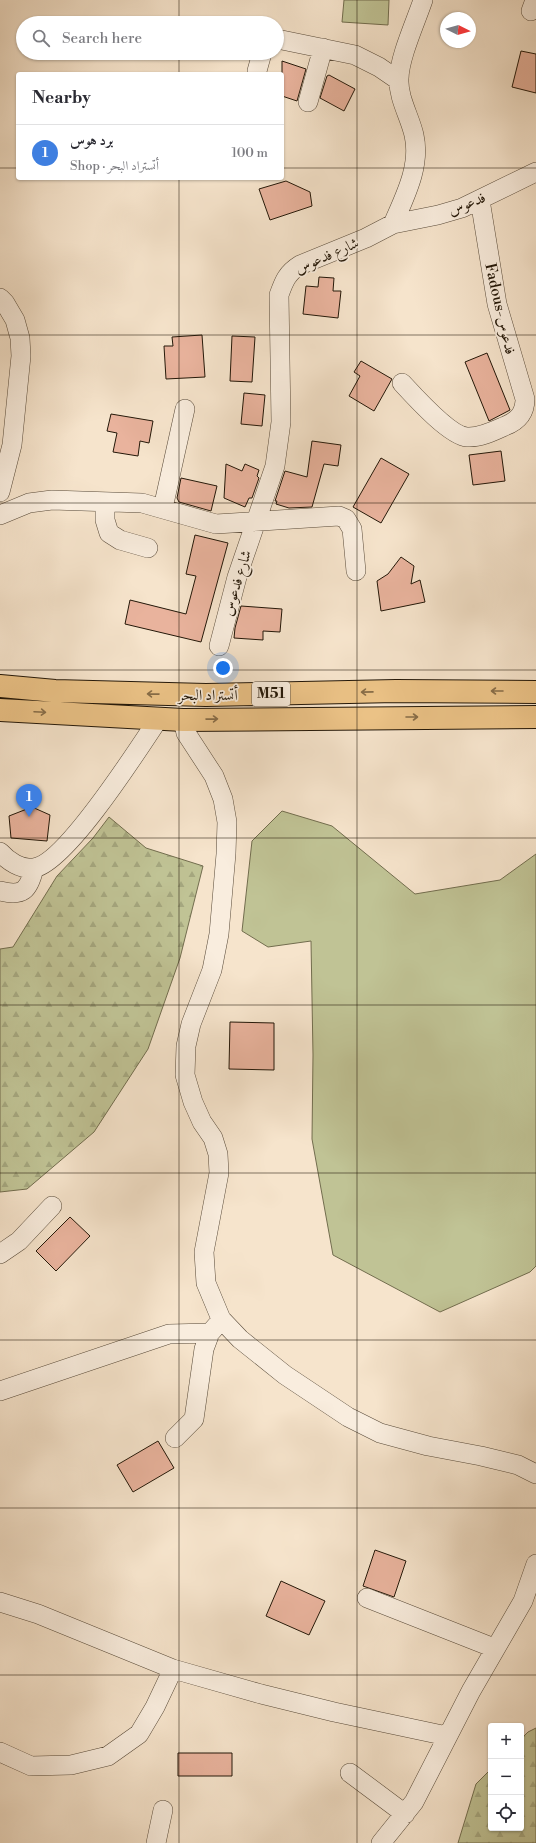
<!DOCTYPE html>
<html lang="en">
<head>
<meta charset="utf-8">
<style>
	:root { --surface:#fff; --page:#f7f7f7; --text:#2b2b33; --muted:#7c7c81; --line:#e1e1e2; --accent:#8f2418 }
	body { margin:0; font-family:"Libre Bodoni",Amiri,serif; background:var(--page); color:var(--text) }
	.controls { position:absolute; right:12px; bottom:12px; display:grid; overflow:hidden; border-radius:4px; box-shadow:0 1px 3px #0004 }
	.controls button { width:36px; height:36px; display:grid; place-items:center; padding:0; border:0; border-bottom:1px solid var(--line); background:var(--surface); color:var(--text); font:20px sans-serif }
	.compass { position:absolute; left:440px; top:12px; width:36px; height:36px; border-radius:50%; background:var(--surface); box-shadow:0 1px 3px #0004; rotate:95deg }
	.you { position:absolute; left:223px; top:668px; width:14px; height:14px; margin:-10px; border:3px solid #fff; border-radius:50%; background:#1a73e8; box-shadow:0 0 0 6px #1a73e833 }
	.badge { display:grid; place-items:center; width:26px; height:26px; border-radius:50%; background:var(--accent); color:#fff; font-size:13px; font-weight:700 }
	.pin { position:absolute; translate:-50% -33px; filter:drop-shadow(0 1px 2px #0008) }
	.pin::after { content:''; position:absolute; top:21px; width:14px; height:12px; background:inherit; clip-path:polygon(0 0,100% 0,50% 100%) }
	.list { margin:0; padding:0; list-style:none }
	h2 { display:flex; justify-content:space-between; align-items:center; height:52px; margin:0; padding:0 16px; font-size:17px }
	h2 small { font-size:13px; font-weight:400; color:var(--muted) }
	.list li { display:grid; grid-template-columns:26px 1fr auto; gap:12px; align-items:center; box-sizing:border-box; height:56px; padding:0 16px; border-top:1px solid var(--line) }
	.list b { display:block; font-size:15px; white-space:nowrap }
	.list p { margin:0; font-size:13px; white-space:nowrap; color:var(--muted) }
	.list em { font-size:13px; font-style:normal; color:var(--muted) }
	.icon { flex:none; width:22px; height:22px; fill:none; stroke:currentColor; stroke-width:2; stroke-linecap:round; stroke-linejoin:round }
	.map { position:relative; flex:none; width:536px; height:1843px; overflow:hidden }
	.search { position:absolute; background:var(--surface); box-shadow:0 1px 3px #0004; left:16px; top:16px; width:268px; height:44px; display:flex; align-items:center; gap:10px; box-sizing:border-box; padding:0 14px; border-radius:22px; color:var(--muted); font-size:15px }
	.panel { position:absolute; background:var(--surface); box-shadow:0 1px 3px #0004; left:16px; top:72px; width:268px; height:108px; border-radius:4px }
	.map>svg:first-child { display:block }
	.green { fill:#c0c395; stroke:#726d4e }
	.forest { fill:url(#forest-firs); stroke:#726d4e }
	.building { fill:#e9b39d; stroke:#231708 }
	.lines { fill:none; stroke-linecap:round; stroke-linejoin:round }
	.minor-casing { stroke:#584a39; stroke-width:20 }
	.highway-casing { stroke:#231708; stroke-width:24 }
	.minor { stroke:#f9edde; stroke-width:19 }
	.highway { stroke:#ebc286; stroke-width:22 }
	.oneway { stroke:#876c47 }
	.grid { fill:none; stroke:#231708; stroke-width:1; stroke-opacity:0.55 }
	.labels { text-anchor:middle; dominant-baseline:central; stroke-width:3.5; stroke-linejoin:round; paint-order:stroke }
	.shield { fill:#f9edde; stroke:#635748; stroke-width:1 }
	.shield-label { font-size:14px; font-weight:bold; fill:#231708 }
	.street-label { font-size:15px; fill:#231708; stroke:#f9edde }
</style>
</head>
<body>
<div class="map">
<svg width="536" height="1843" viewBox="0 0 536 1843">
	<defs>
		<pattern id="forest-firs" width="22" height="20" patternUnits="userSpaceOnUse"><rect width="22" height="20" fill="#c0c395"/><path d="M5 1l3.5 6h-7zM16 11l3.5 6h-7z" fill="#a5a77f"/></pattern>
	</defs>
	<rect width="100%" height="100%" fill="#f6e4cc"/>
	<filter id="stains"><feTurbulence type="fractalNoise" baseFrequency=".005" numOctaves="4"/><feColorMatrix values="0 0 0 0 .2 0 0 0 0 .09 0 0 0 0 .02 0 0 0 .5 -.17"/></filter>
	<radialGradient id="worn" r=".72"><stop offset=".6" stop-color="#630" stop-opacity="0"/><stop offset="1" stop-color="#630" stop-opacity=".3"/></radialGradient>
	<path class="green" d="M 344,0 L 389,0 L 388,25 L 342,22 Z
		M 282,811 L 332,826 L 415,894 L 500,880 L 536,854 L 536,1266 L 530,1272 L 440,1312 L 333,1255 L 312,1139 L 313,1055 L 311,941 L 268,947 L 242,931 L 252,841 Z"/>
	<path class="forest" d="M 109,817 L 146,848 L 203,866 L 180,958 L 148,1049 L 94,1132 L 27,1189 L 0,1192 L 0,949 L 13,947 L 57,876 L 93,838 Z
		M 536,1728 L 536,1843 L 458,1843 L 476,1784 L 491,1769 L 491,1828 L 521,1828 L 521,1739 L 528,1732 Z"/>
	<path class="building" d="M 521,51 L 536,54 L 536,93 L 512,87 Z
		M 282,61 L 306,69 L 297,101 L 282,96 Z
		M 329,75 L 355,89 L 344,111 L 320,98 L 327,76 Z
		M 286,181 L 310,192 L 312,206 L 270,220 L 259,189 Z
		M 319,277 L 334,278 L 333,291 L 341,291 L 338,318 L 303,314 L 306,286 L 318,287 Z
		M 202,335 L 205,377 L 166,379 L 164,346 L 173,346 L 172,337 Z
		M 232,336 L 255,337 L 252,382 L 230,381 Z
		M 487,353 L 510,410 L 489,421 L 465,362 Z
		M 361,361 L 392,379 L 374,411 L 349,396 L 360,376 L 354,372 Z
		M 244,393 L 265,395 L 262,426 L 241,424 Z
		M 111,414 L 153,421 L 149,443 L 140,441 L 138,456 L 113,452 L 117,433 L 107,431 Z
		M 312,441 L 341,445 L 338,466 L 324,464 L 312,507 L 289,508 L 276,504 L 277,501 L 275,501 L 285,471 L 307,477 Z
		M 501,451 L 505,481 L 473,485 L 469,455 Z
		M 381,458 L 409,474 L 381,523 L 353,507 Z
		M 226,464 L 242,471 L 245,464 L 259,470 L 257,476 L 259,478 L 252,498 L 249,498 L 245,507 L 224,498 Z
		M 181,478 L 217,486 L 211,511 L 179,502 L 177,498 Z
		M 195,535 L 228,543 L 201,642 L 125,624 L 130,600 L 186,614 L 196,576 L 186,574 Z
		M 401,557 L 414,566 L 411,584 L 420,580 L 425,602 L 381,611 L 377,581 L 388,574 Z
		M 241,606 L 282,609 L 280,632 L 263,631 L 263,640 L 234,638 L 235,628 Z
		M 32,807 L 50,815 L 47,841 L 11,838 L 9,816 Z
		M 230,1022 L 274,1023 L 274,1070 L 229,1069 Z
		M 70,1217 L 90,1236 L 56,1271 L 36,1251 Z
		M 158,1441 L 174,1468 L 133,1492 L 117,1465 Z
		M 375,1550 L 406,1561 L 394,1597 L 363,1586 Z
		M 281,1581 L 325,1601 L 309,1635 L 266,1616 Z
		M 178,1753 L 232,1753 L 232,1776 L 178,1776 Z"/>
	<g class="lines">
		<defs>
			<path id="minor" d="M 531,11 L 535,0
				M 277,39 L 355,55 L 379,67 L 398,80
				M 257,71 L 262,53
				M 308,102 L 323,48
				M 393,224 L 438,215 L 462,208 L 536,172
				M 0,298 L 5,303 L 15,320 L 20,338 L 21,356 L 12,445 L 0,492
				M 402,383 C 414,396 450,436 467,437 C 480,438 494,431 505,426 C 518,421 525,413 525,399 L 497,304 L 480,200
				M 105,502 L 105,520 L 109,533 L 120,540 L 148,548
				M 163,508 L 185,409
				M 0,515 L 29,503 L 52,500 L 142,503 L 216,524 L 339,516 L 346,519 L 352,529 L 356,571
				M 219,646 L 237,577 L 275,466 L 281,422 L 279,295 C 284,281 287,273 300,265 L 366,238 L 393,224 C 405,196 421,166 414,135 C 410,117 398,98 399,79 C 399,58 416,21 423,0
				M 183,720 L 186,733 L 214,776 L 223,799 L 227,822 L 226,854 L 219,934 L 212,970 L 191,1024 L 186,1046 L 185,1075 L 193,1102 L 202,1122 L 213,1138 L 218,1154 L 219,1173 L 204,1252 L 206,1283 L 221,1319 L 240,1339 L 285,1375 L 348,1417 L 380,1433 L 428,1446 L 481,1456 L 518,1465 L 536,1474
				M 0,852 C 8,861 21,870 34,868 C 66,863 139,748 159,718
				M 0,891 C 23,897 29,890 34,868
				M 0,1254 L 19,1241 L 52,1206
				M 0,1391 L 169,1334 L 210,1333
				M 175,1438 L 194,1419 L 204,1349 L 210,1333 L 217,1325
				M 367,1598 L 494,1648
				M 0,1602 L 38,1614 L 173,1669 L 261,1694 L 334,1712 L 447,1736
				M 0,1752 L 31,1766 L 71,1765 L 108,1756 L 139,1734 L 155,1707 L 173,1669
				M 350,1773 L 405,1814
				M 156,1843 L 163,1810
				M 381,1843 L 414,1802 L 471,1691 L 523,1601 L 536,1564"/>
			<path id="highway" d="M 0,686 L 55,691 L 206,695 L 396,691 L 536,692
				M 0,710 L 183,720 L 536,717"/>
		</defs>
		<use href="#minor" class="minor-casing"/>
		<use href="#highway" class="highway-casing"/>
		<use href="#minor" class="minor"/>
		<use href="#highway" class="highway"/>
	</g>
	<defs><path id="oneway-shaft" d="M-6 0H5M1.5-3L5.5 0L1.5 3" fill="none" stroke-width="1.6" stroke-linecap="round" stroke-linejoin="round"/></defs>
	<g class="oneway">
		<use href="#oneway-shaft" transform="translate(497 691) rotate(-180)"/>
		<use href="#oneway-shaft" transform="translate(367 692) rotate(179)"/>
		<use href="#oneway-shaft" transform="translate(153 694) rotate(-179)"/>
		<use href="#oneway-shaft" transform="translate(40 712) rotate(3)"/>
		<use href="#oneway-shaft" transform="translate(412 717)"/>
		<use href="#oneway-shaft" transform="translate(212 719) rotate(-1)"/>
	</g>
	<path class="grid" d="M 179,0 L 179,23M 357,0 L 357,1843M 179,53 L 179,74M 0,168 L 18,168M 282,168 L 536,168M 179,178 L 179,1843M 0,335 L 536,335M 0,503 L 536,503M 0,670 L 536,670M 0,838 L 536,838M 0,1005 L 536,1005M 0,1173 L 536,1173M 0,1340 L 536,1340M 0,1508 L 536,1508M 0,1675 L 536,1675"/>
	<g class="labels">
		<rect class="shield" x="252" y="682" width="38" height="24" rx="3"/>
		<g class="shield-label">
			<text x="271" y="694">M51</text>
		</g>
		<g class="street-label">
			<text transform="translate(467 204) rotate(-21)">فدعوس</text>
			<text transform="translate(327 256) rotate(-24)">شارع فدعوس</text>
			<text transform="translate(500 309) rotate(77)">Fadous-فدعوس</text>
			<text transform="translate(237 583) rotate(-73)">شارع فدعوس</text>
			<text x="208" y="695">أتستراد البحر</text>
		</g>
	</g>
	<rect width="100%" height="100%" filter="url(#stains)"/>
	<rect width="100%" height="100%" fill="url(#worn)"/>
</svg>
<div class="controls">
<button>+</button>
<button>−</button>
<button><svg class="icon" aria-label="locate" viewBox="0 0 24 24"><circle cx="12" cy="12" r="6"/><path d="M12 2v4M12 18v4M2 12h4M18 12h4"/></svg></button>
</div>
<svg class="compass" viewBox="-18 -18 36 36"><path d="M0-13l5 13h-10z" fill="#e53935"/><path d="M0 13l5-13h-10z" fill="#7c7c81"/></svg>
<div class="you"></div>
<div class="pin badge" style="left:29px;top:817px;background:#3f7fe0">1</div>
<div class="search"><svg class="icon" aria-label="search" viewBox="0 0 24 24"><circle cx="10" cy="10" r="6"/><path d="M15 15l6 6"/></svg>Search here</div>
<section class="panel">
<h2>Nearby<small></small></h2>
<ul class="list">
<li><span class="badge" style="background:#3f7fe0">1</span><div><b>برد هوس</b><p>Shop · أتستراد البحر</p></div><em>100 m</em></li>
</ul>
</section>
</div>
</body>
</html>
